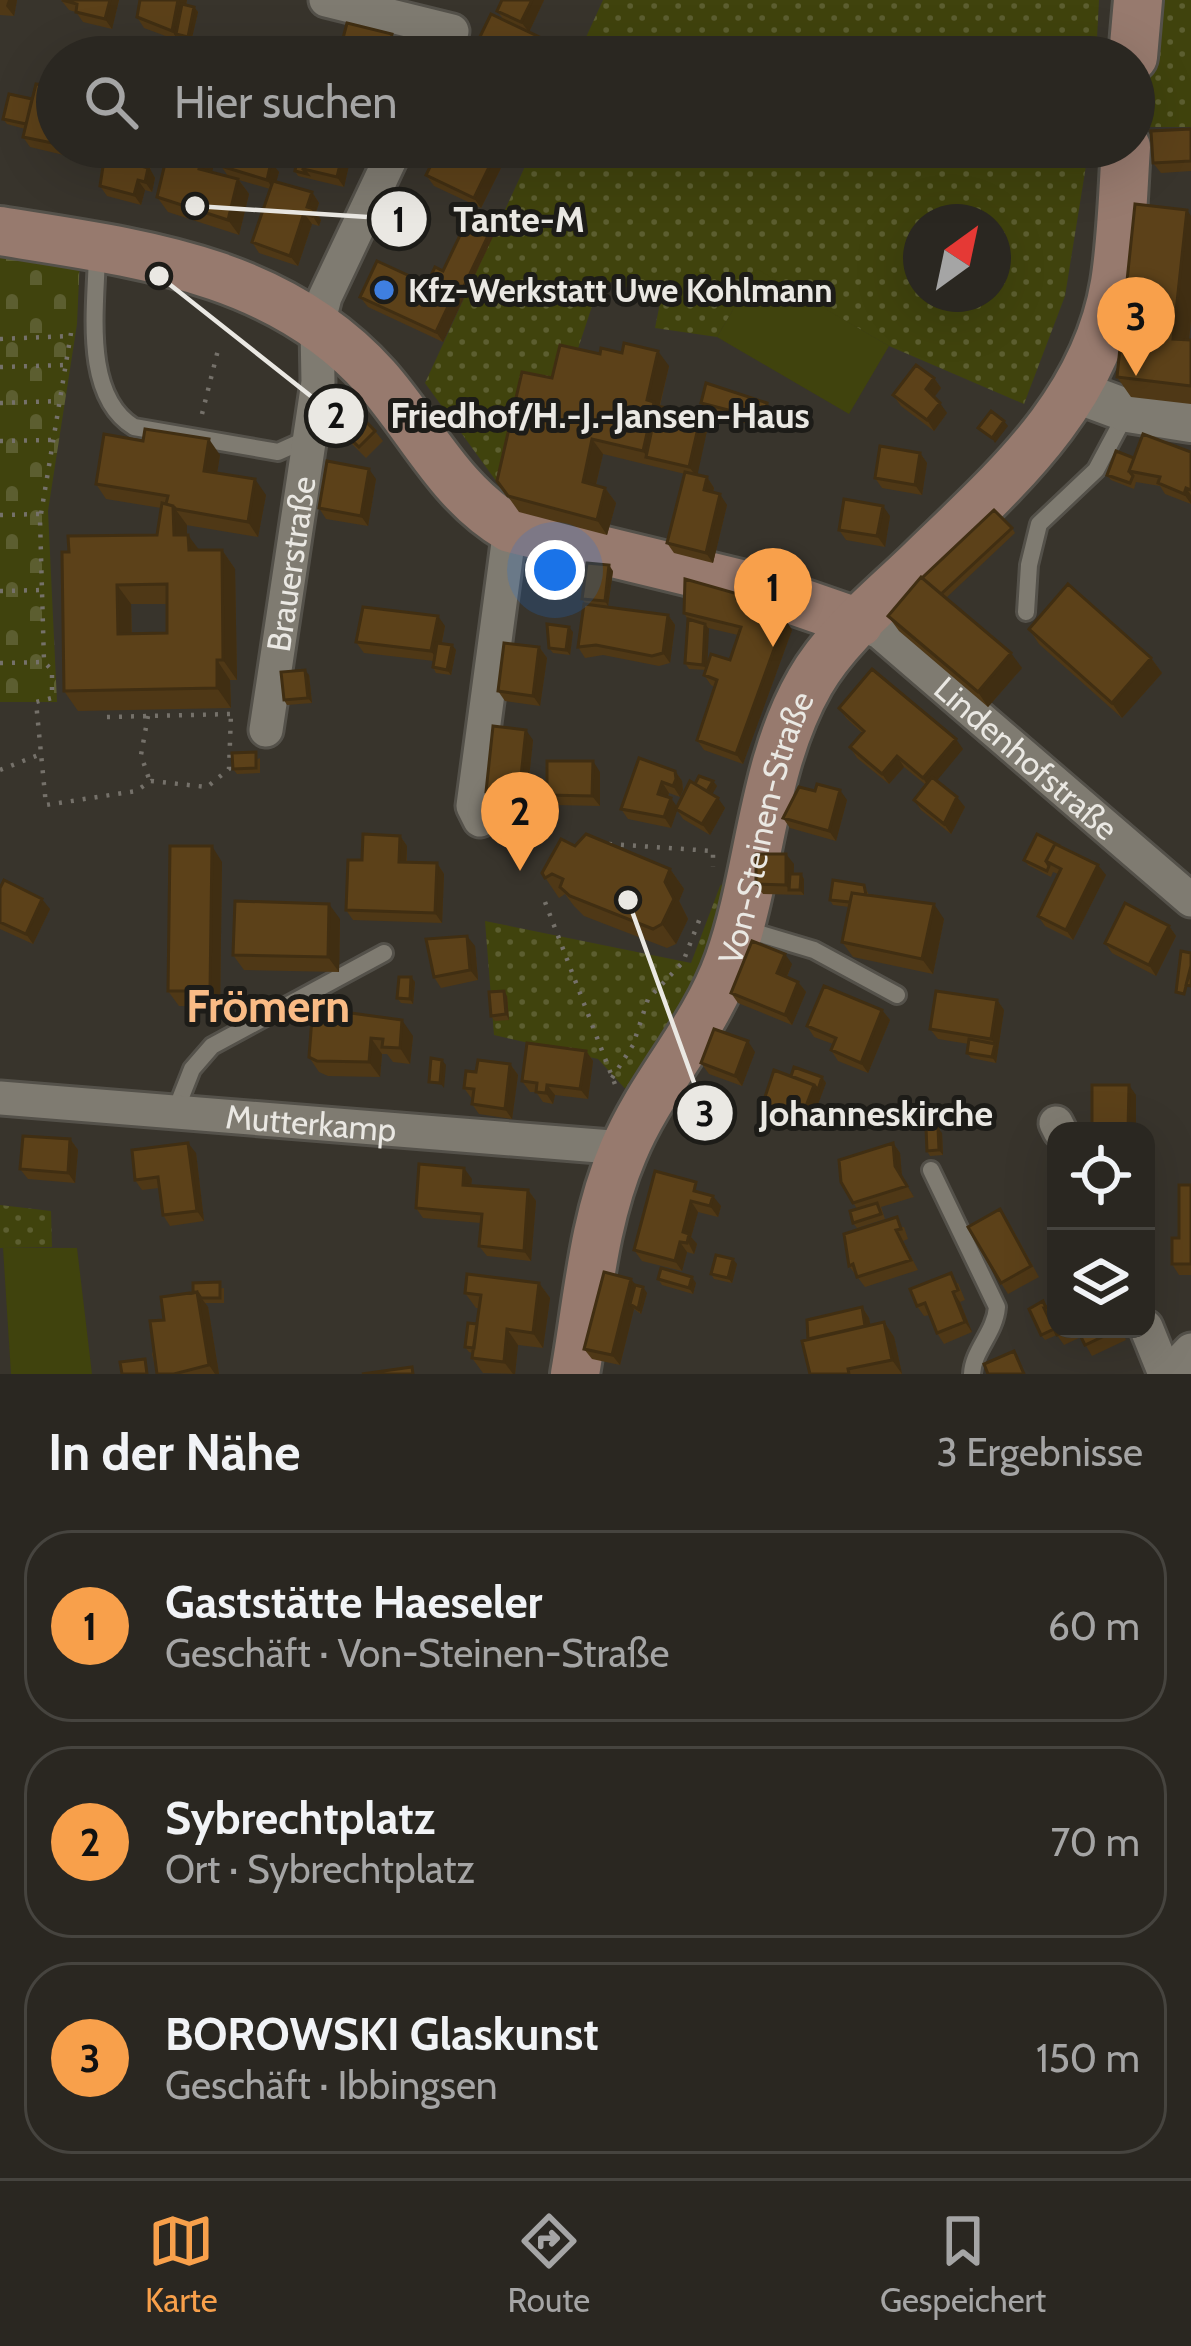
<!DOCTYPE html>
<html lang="de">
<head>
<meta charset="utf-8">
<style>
	:root { --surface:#2a2721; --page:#36332e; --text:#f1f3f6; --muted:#a5a5a5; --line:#46443f; --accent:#f8a04b }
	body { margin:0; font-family:Cabin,sans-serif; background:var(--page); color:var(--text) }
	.controls { position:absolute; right:36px; bottom:36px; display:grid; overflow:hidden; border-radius:24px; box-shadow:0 12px 48px #0002 }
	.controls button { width:108px; height:108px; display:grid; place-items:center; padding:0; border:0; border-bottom:3px solid var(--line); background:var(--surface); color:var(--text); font:60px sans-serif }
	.compass { position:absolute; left:903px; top:204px; width:108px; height:108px; border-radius:50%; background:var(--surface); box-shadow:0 12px 48px #0002; rotate:33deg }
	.you { position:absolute; left:555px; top:570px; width:42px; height:42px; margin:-30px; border:9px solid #fff; border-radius:50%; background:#1a73e8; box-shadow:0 0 0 18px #1a73e833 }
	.badge { display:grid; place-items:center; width:78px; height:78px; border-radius:50%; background:var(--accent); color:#111; font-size:39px; font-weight:700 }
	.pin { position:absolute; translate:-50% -99px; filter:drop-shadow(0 3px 6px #0008) }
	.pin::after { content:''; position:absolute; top:63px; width:42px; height:36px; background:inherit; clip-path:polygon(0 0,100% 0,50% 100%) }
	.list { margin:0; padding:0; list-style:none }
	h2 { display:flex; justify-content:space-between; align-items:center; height:156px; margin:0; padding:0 48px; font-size:51px }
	h2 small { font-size:39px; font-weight:400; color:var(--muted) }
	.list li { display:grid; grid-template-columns:78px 1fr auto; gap:36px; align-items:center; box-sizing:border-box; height:192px; margin:0 24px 24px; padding:0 24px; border:3px solid var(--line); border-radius:48px }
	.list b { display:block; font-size:45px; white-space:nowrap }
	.list p { margin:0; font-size:39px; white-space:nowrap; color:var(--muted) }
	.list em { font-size:39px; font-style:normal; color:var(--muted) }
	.icon { flex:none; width:66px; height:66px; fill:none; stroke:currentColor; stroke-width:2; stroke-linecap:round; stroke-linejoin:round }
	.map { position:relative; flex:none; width:1191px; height:1374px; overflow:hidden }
	.search { position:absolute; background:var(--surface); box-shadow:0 12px 48px #0002; left:36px; right:36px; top:36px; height:132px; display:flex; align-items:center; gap:30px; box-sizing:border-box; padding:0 42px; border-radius:66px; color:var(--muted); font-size:45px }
	.sheet { height:804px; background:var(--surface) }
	nav { display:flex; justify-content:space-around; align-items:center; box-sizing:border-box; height:168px; border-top:3px solid var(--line); background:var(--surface); font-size:33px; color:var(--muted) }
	nav a { display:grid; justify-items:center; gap:6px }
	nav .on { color:var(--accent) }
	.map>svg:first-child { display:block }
	.grass { fill:url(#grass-dots); fill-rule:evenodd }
	.cemetery { fill:url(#cemetery-stones) }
	.pitch { fill:#40430d }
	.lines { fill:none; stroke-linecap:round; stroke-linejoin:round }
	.service-casing { stroke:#54514a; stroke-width:22 }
	.minor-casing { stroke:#54514a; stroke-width:39 }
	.tertiary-casing { stroke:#54514a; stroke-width:48 }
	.secondary-casing { stroke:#54514a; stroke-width:54 }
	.path { stroke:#75716a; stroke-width:4.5; stroke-dasharray:3 9; stroke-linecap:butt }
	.service { stroke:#7f7b71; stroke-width:16 }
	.minor { stroke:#7f7b71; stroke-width:33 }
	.tertiary { stroke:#7f7b71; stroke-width:42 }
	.secondary { stroke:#977a6e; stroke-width:48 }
	.wall { fill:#4f3816; fill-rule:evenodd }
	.shaded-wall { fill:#402e12 }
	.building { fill:#5c4119; stroke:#402e12; stroke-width:3; fill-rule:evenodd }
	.shop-dot { fill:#3f7fe0; stroke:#1d1c18; stroke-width:4.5 }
	.labels { text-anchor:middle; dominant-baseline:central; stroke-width:10; stroke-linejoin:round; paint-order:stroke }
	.poi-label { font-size:33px; font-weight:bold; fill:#eae8e3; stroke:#1d1c18; text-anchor:start }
	.street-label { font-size:33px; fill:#eae8e3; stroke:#1d1c18 }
	.district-label { font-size:45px; font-weight:bold; fill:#f9bb85; stroke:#1d1c18 }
	.leader { fill:none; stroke:#eae8e3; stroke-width:4.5 }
	.callout-dot { fill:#eae8e3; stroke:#1d1c18; stroke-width:4.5 }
	.mark-label { font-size:36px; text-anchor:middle; font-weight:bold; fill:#111 }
	.callout-label { font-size:36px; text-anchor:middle; font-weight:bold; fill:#eae8e3; stroke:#1d1c18; stroke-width:10; stroke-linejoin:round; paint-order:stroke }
</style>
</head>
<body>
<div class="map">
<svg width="1191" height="1374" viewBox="0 0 1191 1374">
	<defs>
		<pattern id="grass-dots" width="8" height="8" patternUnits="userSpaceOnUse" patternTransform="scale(3)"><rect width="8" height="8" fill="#40430d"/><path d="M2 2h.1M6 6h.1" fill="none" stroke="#5c5e30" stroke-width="1.8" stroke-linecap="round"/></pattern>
		<pattern id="cemetery-stones" width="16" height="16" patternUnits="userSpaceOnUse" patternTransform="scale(3)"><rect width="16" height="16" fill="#40430d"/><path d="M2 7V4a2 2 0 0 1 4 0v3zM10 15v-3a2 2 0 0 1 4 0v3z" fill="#5c5e30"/></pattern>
	</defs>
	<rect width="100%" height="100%" fill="#38342c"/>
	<path class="grass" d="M 603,0 L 1099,0 L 1096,57 L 577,57 Z
		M 1145,0 L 1191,0 L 1191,127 L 1135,127 Z
		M 534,147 L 1089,147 L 1065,296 L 1024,404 L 889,346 L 757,270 L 717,337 L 655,328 L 661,298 L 601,279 L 563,394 L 532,387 L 507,496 L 425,383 ZM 921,222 L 993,222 L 993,294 L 921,294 Z
		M 731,877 L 717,960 L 629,1093 L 598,1059 L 494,1035 L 485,921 L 691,963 L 720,886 Z
		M 0,1205 L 51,1211 L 52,1247 L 0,1248 Z"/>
	<path class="cemetery" d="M 0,248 L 80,257 L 77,324 L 48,511 L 57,702 L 0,702 Z"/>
	<path class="pitch" d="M 757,269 L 889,346 L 849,414 L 717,337 Z
		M 3,1248 L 77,1248 L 92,1374 L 11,1374 Z"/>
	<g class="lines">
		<defs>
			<path id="service" d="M 97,254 C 96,307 82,395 134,427 L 278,452 L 307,439
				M 1026,612 L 1029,565 L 1039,524 L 1096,470 L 1127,412
				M 744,929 L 814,950 L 897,995
				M 175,1112 L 192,1069 L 212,1046 L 384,953
				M 931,1170 L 997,1307 C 995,1333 973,1350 972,1374"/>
			<g id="minor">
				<path d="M 326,0 L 452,31 L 440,57"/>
				<path id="s1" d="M 859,623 L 880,632 L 1191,900"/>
				<path id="s2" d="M 266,730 L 318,382 L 317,328 L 325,297 L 396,147"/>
				<path d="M 480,820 L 473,806 L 510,528"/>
				<path id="s3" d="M 0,1098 L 624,1148"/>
				<path d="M 1056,1123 L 1060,1131"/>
				<path d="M 1146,1327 L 1165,1374"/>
				<path d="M 1168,1374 L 1191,1350"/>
			</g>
			<path id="tertiary" d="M 1077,392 L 1128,411 L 1191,421"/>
			<g id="secondary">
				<path d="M 1133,57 L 1138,0"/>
				<path d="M 0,231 C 136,253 278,268 376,378 C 421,429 450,493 510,528 L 761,589 L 859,623"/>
				<path id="s4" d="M 575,1374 C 588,1300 593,1222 623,1152 C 651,1084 704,1031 729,961 C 761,871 761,767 810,682 C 837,635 883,599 921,562 C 1004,481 1095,404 1115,283 C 1122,239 1123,192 1126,147"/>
			</g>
		</defs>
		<use href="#service" class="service-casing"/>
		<use href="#minor" class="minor-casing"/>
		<use href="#tertiary" class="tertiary-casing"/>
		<use href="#secondary" class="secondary-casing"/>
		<path class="path" d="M 71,333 L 40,520 L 44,662 L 52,670 L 52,698 L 36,702 L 46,805 L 136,791 L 151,781 L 207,787 L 229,769 L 231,714
			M 0,339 L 71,336
			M 0,367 L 66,365
			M 0,403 L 60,401
			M 202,414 L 218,350
			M 0,441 L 53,440
			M 0,515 L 41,514
			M 0,591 L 43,590
			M 0,663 L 44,662
			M 148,716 L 141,755 L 149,779
			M 107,717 L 232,714
			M 0,770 L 41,754
			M 609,844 L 713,851 L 713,867
			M 545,902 L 616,1087
			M 612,1078 L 633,1045 L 648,999 L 683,962 L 700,918"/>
		<use href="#service" class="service"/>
		<use href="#minor" class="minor"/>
		<use href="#tertiary" class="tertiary"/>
		<use href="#secondary" class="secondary"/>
	</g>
	<path class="wall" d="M 0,0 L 17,0 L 14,16 L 0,15 Z
		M 61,0 L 119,0 L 112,29 L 83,22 L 76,12 L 69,10 Z
		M 140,0 L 187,0 L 186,5 L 194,7 L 198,12 L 191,42 L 179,41 L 144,28 L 137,17 Z
		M 502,0 L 544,0 L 529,32 L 554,44 L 563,57 L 480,57 L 474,49 L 504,20 L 497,11 Z
		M 57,87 L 57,147 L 89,147 L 88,152 L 70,148 L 68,156 L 30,147 L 23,137 L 25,129 L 7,124 L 3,119 L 32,99 Z
		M 1191,129 L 1191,171 L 1161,173 L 1153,163 Z
		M 240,147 L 265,147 L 262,159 L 279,172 L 276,182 L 312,192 L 319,203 L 316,212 L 321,220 L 319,226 L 312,224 L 298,266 L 259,253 L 252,242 L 270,189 L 239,180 L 249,194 L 239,235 L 168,212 L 157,197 L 212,173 L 228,176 L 221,166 L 238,152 Z
		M 295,147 L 353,147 L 344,187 L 298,176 L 295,171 L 299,152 Z
		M 140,155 L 151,166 L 150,170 L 155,178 L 152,192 L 145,190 L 141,205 L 107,196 L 100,186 Z
		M 494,157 L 501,168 L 481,208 L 434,186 L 426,175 Z
		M 1191,216 L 1191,319 L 1189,340 L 1191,340 L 1191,404 L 1131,397 L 1117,377 Z
		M 496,219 L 499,224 L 443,342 L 368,307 L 360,297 L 427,284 L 443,271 Z
		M 600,354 L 669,366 L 660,406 L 708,426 L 697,475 L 707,477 L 714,488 L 713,492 L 727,505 L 713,563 L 674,553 L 667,543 L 685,474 L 603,454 L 596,485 L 605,488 L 616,503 L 607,535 L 519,512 L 497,481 L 552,378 Z
		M 934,378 L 941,388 L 934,397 L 947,413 L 934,431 L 901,406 L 893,395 Z
		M 701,403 L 767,403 L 774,413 L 770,430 L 708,413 Z
		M 333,422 L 375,431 L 383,441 L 366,458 L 340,432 Z
		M 1191,452 L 1191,504 L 1165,494 L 1160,486 L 1136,482 L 1134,489 L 1111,480 L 1107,475 L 1134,458 Z
		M 920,453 L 927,463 L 922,495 L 882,488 L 875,478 Z
		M 220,455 L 217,473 L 266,495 L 258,537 L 186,525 L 187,535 L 199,550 L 222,550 L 235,569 L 237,680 L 230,680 L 231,708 L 78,711 L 64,691 L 69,552 L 157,535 L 161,508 L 106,499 L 96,484 ZM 131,604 L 167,604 L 167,633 L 132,634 Z
		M 376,479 L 368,526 L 326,519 L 319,508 Z
		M 890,516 L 885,547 L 846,540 L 839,530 Z
		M 1012,528 L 1015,533 L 946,598 L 1022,668 L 988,707 L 899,631 L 888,616 L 922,578 Z
		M 613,571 L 608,606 L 586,604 L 582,599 Z
		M 743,601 L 792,630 L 743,764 L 704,750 L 697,740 L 715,687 L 711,685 L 704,675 L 706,670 L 689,669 L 685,663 L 688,620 L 684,613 ZM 708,628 L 738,635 L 730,660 L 707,667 Z
		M 668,615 L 675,625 L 670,663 L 659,666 L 603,655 L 585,658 L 578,647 Z
		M 445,626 L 442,643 L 452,645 L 456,650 L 451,675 L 436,673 L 433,667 L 434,661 L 364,653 L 356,642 Z
		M 1029,629 L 1151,658 L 1162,673 L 1122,718 L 1039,644 Z
		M 573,632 L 570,655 L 553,653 L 549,648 Z
		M 539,647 L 547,658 L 540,706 L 505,701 L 498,691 Z
		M 309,675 L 312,703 L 287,705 L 284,700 Z
		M 839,708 L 963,749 L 937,780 L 965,807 L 951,834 L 921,810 L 914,800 L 926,785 L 904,767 L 889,784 L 857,758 L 850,747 L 862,733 L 846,718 Z
		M 533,740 L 526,806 L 493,802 L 486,792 Z
		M 260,758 L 260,773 L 237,774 L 233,769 Z
		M 675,771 L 682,781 L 683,790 L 680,797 L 669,793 L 668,797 L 677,807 L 695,784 L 713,781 L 717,786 L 712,794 L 725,808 L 710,835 L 683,819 L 677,810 L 671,828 L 628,819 L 621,809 Z
		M 600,772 L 600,806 L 554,805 L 547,795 Z
		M 815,791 L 847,800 L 836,841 L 790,828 L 783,818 Z
		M 1037,834 L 1106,875 L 1073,940 L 1045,926 L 1038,916 L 1058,874 L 1053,872 L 1051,877 L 1028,865 L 1024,860 Z
		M 400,836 L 407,846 L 407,862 L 437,863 L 444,874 L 442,923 L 353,920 L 346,910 L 362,860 Z
		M 575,846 L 670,869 L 684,889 L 679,901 L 688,919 L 676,944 L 667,948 L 584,916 L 574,906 L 565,894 L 559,898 L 542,873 Z
		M 222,862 L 220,1007 L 179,1006 L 168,991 Z
		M 794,864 L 793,874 L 801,874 L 804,879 L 804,895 L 763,894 L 756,884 Z
		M 864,885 L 869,895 L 944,919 L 933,974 L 853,957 L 842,942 L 849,907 L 833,905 L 830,900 Z
		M 0,888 L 50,909 L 33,944 L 0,929 Z
		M 340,919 L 339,972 L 244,970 L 233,955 Z
		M 1169,926 L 1176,936 L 1156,976 L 1112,953 L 1105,943 Z
		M 475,946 L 478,980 L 441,988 L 434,977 Z
		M 792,964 L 787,977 L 798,982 L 806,992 L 792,1025 L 738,1003 L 731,993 Z
		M 411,977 L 415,982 L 413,1004 L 401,1003 L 397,998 Z
		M 507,996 L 509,1020 L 495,1021 L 491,1016 Z
		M 997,1000 L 1004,1010 L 996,1063 L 971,1058 L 967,1053 L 969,1044 L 938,1039 L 930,1029 Z
		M 882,1010 L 890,1020 L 868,1073 L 838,1061 L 831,1050 L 833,1044 L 814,1037 L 807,1026 Z
		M 312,1018 L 413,1036 L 410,1064 L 393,1062 L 387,1054 L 382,1054 L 380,1077 L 328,1076 L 319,1072 L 309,1057 Z
		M 586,1051 L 593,1061 L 588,1099 L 555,1095 L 553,1104 L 543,1102 L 536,1092 L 530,1092 L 522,1081 Z
		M 755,1052 L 742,1086 L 709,1074 L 701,1063 Z
		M 510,1064 L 518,1075 L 512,1119 L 479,1114 L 472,1104 L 472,1099 L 464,1088 L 476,1072 Z
		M 791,1076 L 822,1077 L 826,1083 L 810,1125 L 792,1118 L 788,1129 L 767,1122 L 760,1112 Z
		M 942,1133 L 943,1155 L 930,1156 L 927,1151 Z
		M 70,1139 L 78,1150 L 75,1183 L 28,1179 L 20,1169 Z
		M 893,1143 L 900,1153 L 902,1177 L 914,1197 L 881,1207 L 885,1219 L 857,1228 L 853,1223 L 857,1209 L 841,1182 Z
		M 196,1153 L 204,1221 L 170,1226 L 163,1215 L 159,1188 L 142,1190 L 135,1180 Z
		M 655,1171 L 703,1193 L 721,1206 L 718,1217 L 698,1212 L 691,1237 L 697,1244 L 694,1254 L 687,1252 L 682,1271 L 642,1261 L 634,1250 Z
		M 472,1179 L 471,1185 L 528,1190 L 536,1201 L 531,1261 L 487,1256 L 479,1246 L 481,1223 L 423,1218 L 416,1208 Z
		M 1191,1185 L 1191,1275 L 1179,1275 L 1172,1264 Z
		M 1007,1219 L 1039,1277 L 1008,1294 L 1001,1283 Z
		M 904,1227 L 908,1239 L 903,1241 L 918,1270 L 865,1287 L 849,1266 L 844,1234 Z
		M 737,1264 L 732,1283 L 714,1279 L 711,1274 Z
		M 658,1279 L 696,1283 L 693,1294 L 662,1285 Z
		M 539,1283 L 550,1298 L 543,1348 L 518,1345 L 515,1374 L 483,1373 L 472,1358 L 473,1353 L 469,1352 L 465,1347 L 477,1324 L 479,1308 L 476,1308 L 465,1293 Z
		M 958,1283 L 965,1300 L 960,1302 L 972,1332 L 944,1344 L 937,1333 L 930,1315 L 924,1316 L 917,1306 Z
		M 636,1286 L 647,1293 L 641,1314 L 634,1309 L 620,1365 L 592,1359 L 584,1349 Z
		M 224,1288 L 224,1303 L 205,1303 L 208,1307 L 219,1374 L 157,1374 L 152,1354 L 164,1320 L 161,1297 Z
		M 862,1307 L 869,1318 L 870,1325 L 884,1322 L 894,1337 L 902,1374 L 810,1374 L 808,1339 Z
		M 1056,1329 L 1121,1329 L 1126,1340 L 1092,1356 L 1081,1337 L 1064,1345 L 1057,1335 L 1045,1340 L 1041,1335 Z"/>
	<path class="shaded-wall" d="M 8,0 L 17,0 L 14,16 L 6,6 Z
		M 110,0 L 119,0 L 112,29 L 105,19 Z
		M 178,0 L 187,0 L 180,35 L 176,34 L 179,41 L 172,31 Z
		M 532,0 L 544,0 L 529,32 L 521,22 Z
		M 194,7 L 198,12 L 191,42 L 188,37 Z
		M 392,34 L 399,45 L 396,57 L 386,57 Z
		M 554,44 L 563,57 L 547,57 Z
		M 132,147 L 141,147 L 138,163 L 130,152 Z
		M 204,147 L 218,147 L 209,185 L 199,169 Z
		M 255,147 L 265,147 L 260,167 L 252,157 Z
		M 344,147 L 353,147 L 344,187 L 337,177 Z
		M 143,156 L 155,178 L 152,192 L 145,182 L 141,166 Z
		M 494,157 L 501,168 L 481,208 L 474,198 Z
		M 271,162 L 279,172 L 274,190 L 267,180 Z
		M 238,179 L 249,194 L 239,235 L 228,220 Z
		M 138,180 L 145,190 L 141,205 L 134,195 Z
		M 312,192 L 319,203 L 316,212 L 321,220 L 319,226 L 307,207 Z
		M 1187,210 L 1191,216 L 1191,319 L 1187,358 L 1173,339 Z
		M 304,213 L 312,224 L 298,266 L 290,256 Z
		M 496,219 L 499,224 L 460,306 L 457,301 Z
		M 453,296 L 460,306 L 443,342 L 436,332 Z
		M 658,351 L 669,366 L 647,457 L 643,451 L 647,400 Z
		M 934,378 L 941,388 L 933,399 L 926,389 Z
		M 767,403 L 774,413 L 770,430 L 763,419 Z
		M 940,403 L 947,413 L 934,431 L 927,420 Z
		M 701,415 L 708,426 L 697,477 L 689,467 Z
		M 1004,421 L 1008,426 L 995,443 L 992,438 Z
		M 209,439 L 220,455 L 215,486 L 204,471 Z
		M 592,439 L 603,454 L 593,497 L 583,482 Z
		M 920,453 L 927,463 L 922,495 L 915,485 Z
		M 369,469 L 376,479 L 368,526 L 361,516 Z
		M 707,477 L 714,488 L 711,500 L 704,490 Z
		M 255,479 L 266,495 L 258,537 L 248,522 Z
		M 605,488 L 616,503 L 607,535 L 597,520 Z
		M 1186,488 L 1191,495 L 1191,504 L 1184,494 Z
		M 720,494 L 727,505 L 713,563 L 706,553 Z
		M 173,506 L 187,525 L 187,555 L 174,535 Z
		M 883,506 L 890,516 L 885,547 L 877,536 Z
		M 188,535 L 202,554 L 189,550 Z
		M 222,550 L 235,569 L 237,680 L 223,660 Z
		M 609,565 L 613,571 L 608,606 L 605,601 Z
		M 117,585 L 131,604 L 132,653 L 118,634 Z
		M 781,612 L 792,630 L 743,764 L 736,754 Z
		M 668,615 L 675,625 L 670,663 L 663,653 Z
		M 438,616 L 445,626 L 438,661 L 431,651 Z
		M 705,624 L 709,629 L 707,670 L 703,665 Z
		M 569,627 L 573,632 L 570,655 L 566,650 Z
		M 452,645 L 456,650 L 451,675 L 447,670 Z
		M 539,647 L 547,658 L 540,706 L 533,696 Z
		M 1011,653 L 1022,668 L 988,707 L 978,692 Z
		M 1151,658 L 1162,673 L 1122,718 L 1112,703 Z
		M 217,660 L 230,680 L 231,708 L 217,688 Z
		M 305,670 L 309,675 L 312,703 L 308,698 Z
		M 526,730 L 533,740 L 526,806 L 519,795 Z
		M 956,739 L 963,749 L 930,789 L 923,778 Z
		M 897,756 L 904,767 L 889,784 L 882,774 Z
		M 593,761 L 600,772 L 600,806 L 592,796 Z
		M 675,771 L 682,781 L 683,790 L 680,797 L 673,786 Z
		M 713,781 L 717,786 L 710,798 L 706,793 Z
		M 662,782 L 669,793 L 665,804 L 658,794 Z
		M 840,790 L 847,800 L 836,841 L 829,831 Z
		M 957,797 L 965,807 L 951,834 L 944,824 Z
		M 671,798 L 678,808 L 671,828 L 664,817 Z
		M 718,798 L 725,808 L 710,835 L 702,824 Z
		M 400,836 L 407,846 L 406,872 L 399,862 Z
		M 212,846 L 222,862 L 220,1007 L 210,991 Z
		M 786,854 L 794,864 L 793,890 L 789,890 L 786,885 Z
		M 437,863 L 444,874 L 442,923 L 435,913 Z
		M 1098,865 L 1106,875 L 1073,940 L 1066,930 Z
		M 670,869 L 684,889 L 679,901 L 688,919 L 676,944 L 662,924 L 665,882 Z
		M 801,874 L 804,879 L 804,895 L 800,890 Z
		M 42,899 L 50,909 L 33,944 L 26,934 Z
		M 329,904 L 340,919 L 339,972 L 328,957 Z
		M 934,904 L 944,919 L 933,974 L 922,959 Z
		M 1169,926 L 1176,936 L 1156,976 L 1149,965 Z
		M 467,936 L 475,946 L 478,980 L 470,970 Z
		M 785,954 L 792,964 L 784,983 L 777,973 Z
		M 411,977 L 415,982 L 413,1004 L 410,999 Z
		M 798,982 L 806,992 L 792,1025 L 785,1015 Z
		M 504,991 L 507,996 L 509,1020 L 506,1014 Z
		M 997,1000 L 1004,1010 L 996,1063 L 992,1057 L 995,1044 L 991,1039 Z
		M 882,1010 L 890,1020 L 868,1073 L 861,1063 Z
		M 402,1020 L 413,1036 L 410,1064 L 400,1048 Z
		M 371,1038 L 382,1054 L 380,1077 L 369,1062 Z
		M 748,1041 L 755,1052 L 742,1086 L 735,1076 Z
		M 586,1051 L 593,1061 L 588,1099 L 580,1089 Z
		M 442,1060 L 446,1065 L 444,1088 L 440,1083 Z
		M 510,1064 L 518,1075 L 512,1119 L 505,1109 Z
		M 822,1077 L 826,1083 L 810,1125 L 803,1114 L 814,1085 Z
		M 547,1085 L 555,1095 L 553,1104 L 546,1093 Z
		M 1129,1085 L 1136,1095 L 1136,1131 L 1128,1131 Z
		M 784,1108 L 792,1118 L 788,1129 L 780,1119 Z
		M 938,1128 L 942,1133 L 943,1155 L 939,1150 Z
		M 70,1139 L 78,1150 L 75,1183 L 68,1173 Z
		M 188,1143 L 196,1153 L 204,1221 L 197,1211 Z
		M 893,1143 L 900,1153 L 902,1177 L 914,1197 L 895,1166 Z
		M 464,1168 L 472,1179 L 470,1195 L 463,1185 Z
		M 528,1190 L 536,1201 L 531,1261 L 524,1251 Z
		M 713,1196 L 721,1206 L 718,1217 L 710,1206 Z
		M 691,1201 L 698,1212 L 691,1237 L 697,1244 L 694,1254 L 683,1232 Z
		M 680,1242 L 687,1252 L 682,1271 L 675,1261 Z
		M 733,1259 L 737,1264 L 732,1283 L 728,1278 Z
		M 692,1277 L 696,1283 L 693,1294 L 689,1288 Z
		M 631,1279 L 639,1289 L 630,1304 L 634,1309 L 620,1365 L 612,1355 Z
		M 539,1283 L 550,1298 L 543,1348 L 533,1333 Z
		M 643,1287 L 647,1293 L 641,1314 L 638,1309 Z
		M 197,1292 L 208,1307 L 219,1374 L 215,1374 L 209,1365 Z
		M 953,1292 L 960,1302 L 972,1332 L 965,1322 Z
		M 862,1307 L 869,1318 L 874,1342 L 866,1332 Z
		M 884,1322 L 894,1337 L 902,1374 L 892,1360 Z
		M 507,1329 L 518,1345 L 515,1374 L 513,1374 L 504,1362 Z"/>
	<path class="building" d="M 62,0 L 110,0 L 105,19 L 76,12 L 77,4 Z
		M 140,0 L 178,0 L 172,31 L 137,17 Z
		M 502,0 L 532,0 L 521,22 L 497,11 Z
		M 182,4 L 194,7 L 188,37 L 176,34 Z
		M 491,14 L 554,44 L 547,57 L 491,57 L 474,49 Z
		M 347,23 L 392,34 L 386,57 L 338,57 Z
		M 36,84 L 57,87 L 57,144 L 23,137 Z
		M 9,94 L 32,99 L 26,124 L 3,119 Z
		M 1191,129 L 1191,161 L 1153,163 L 1151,131 Z
		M 106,147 L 132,147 L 130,152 L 143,156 L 141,166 L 148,168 L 145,182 L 138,180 L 134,195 L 100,186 Z
		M 169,147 L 204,147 L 199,169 L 238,179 L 228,220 L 157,197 Z
		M 240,147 L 255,147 L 252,157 L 271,162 L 267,180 L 221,166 L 226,149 L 238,152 Z
		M 295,147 L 344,147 L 337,177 L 303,169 L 308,149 Z
		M 440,147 L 472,147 L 494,157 L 474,198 L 426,175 Z
		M 299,152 L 307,154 L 303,169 L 307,174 L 295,171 Z
		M 273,181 L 312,192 L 307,207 L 314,209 L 312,216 L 304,213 L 290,256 L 252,242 Z
		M 1135,204 L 1187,210 L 1173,339 L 1191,340 L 1191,386 L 1117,377 Z
		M 473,208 L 496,219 L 457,301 L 453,296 L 427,284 L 435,267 L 443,271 Z
		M 377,261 L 453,296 L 436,332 L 360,297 Z
		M 624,343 L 658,351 L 647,400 L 654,402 L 643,451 L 592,439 L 583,482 L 605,488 L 597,520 L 508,496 L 497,481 L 522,372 L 552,378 L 560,345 L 600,354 L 601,348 L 622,353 Z
		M 916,365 L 934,378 L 926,389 L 940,403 L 927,420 L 893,395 Z
		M 706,383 L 767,403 L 763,419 L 701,403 Z
		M 350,405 L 375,431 L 359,447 L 333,422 Z
		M 657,406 L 701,415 L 689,467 L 646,457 Z
		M 991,411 L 1004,421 L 992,438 L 978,428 Z
		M 145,429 L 209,439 L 204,471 L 255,479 L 248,522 L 176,509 L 173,506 L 166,504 L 168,496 L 96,484 L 104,434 L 143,441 Z
		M 1143,434 L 1191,452 L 1191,490 L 1186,488 L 1184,494 L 1158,483 L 1160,477 L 1129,471 Z
		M 880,446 L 920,453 L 915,485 L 875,478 Z
		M 1116,451 L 1134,458 L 1129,471 L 1133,476 L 1130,483 L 1107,475 Z
		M 327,461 L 369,469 L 361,516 L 319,508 Z
		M 685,472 L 707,477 L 704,490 L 720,494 L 706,553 L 667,543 Z
		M 844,499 L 883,506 L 877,536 L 839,530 Z
		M 162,503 L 173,506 L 174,535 L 188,535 L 189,550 L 222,550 L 223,660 L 217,660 L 217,688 L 64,691 L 62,552 L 69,552 L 68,536 L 157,535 ZM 167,584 L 167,633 L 118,634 L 117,585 Z
		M 994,510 L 1012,528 L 941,594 L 922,578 Z
		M 587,563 L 609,565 L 605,601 L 582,599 Z
		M 921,577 L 1011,653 L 978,692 L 888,616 Z
		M 685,579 L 738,594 L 737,599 L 781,612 L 785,619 L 736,754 L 697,740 L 717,680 L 704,675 L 711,654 L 730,660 L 741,627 L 684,613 Z
		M 1068,584 L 1151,658 L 1112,703 L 1029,629 Z
		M 584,604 L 668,615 L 663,653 L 652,656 L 596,645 L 578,647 Z
		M 363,607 L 438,616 L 431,651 L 356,642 Z
		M 688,619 L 705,624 L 703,665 L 685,663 Z
		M 547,624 L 569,627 L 566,650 L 549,648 Z
		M 437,643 L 452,645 L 447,670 L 433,667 Z
		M 504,643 L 539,647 L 533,696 L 498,691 Z
		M 872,669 L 956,739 L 923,778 L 897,756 L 882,774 L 850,747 L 864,731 L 839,708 Z
		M 305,670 L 308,698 L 284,700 L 281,672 Z
		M 493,726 L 526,730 L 519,795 L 486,792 Z
		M 256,752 L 256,768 L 233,769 L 232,753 Z
		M 639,758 L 675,771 L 676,779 L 673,786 L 662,782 L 658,794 L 671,798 L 664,817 L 621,809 Z
		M 547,761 L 593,761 L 592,796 L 547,795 Z
		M 699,776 L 713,781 L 707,791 L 695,784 Z
		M 932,777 L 957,797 L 944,824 L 914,800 Z
		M 690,781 L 718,798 L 702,824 L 676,809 Z
		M 817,784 L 840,790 L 829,831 L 783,818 L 799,787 L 815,791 Z
		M 363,834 L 400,836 L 399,862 L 437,863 L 435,913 L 346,910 L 348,860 L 362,860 Z
		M 586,834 L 670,869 L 665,882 L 674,899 L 662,924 L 653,929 L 570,896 L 560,887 L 563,879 L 552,874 L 545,878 L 542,873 L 561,839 L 575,846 Z
		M 1037,834 L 1060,846 L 1055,844 L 1046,861 L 1049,866 L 1047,871 L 1024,860 Z
		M 1055,844 L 1098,865 L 1066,930 L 1038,916 L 1061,869 L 1046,861 Z
		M 170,846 L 212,846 L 210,991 L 168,991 Z
		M 756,854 L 786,854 L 786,885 L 756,884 Z
		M 790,874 L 801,874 L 800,890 L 789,890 Z
		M 4,880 L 42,899 L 26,934 L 0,922 L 0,888 Z
		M 833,880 L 864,885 L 866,895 L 852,893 L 850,902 L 830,900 Z
		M 852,893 L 934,904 L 922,959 L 842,942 Z
		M 235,901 L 329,904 L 328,957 L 233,955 Z
		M 1125,903 L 1169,926 L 1149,965 L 1105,943 Z
		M 467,936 L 470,970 L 434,977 L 426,939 Z
		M 752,941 L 785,954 L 777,973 L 798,982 L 785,1015 L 731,993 Z
		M 1181,951 L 1191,953 L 1191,966 L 1184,994 L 1176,992 Z
		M 1191,966 L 1191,986 L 1186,985 Z
		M 399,977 L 411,977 L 410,999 L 397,998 Z
		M 824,986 L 882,1010 L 861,1063 L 831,1050 L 836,1038 L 807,1026 Z
		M 504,991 L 506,1014 L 491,1016 L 489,992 Z
		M 936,991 L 997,1000 L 991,1039 L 930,1029 Z
		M 336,1011 L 402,1020 L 400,1048 L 382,1047 L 383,1039 L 371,1038 L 369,1062 L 317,1061 L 309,1057 L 312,1018 L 336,1020 Z
		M 714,1029 L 748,1041 L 735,1076 L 701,1063 Z
		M 969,1039 L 995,1044 L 992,1057 L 967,1053 Z
		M 527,1043 L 586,1051 L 580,1089 L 547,1085 L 546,1093 L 536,1092 L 537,1083 L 522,1081 Z
		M 431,1058 L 442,1060 L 440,1083 L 429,1082 Z
		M 478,1060 L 510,1064 L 505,1109 L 472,1104 L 474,1089 L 464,1088 L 466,1071 L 476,1072 Z
		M 794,1067 L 822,1077 L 818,1090 L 814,1085 L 791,1076 Z
		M 774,1070 L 814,1085 L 803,1114 L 784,1108 L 780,1119 L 760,1112 Z
		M 1092,1085 L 1129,1085 L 1128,1131 L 1092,1131 Z
		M 926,1128 L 938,1128 L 939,1150 L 927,1151 Z
		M 23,1136 L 70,1139 L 68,1173 L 20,1169 Z
		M 188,1143 L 197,1211 L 163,1215 L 158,1177 L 135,1180 L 132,1150 Z
		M 893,1143 L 895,1166 L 907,1186 L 853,1203 L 841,1182 L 839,1160 Z
		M 419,1164 L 464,1168 L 463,1185 L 528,1190 L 524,1251 L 479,1246 L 482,1214 L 416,1208 Z
		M 655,1171 L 696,1182 L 694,1191 L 713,1196 L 710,1206 L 691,1201 L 683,1232 L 689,1234 L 687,1243 L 680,1242 L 675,1261 L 634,1250 Z
		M 1179,1185 L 1191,1185 L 1191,1264 L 1172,1264 L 1172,1238 L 1179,1238 Z
		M 877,1203 L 881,1214 L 853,1223 L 850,1211 Z
		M 1000,1209 L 1031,1266 L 1001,1283 L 968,1227 Z
		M 897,1217 L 901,1229 L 896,1230 L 911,1260 L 857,1277 L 853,1264 L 849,1266 L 844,1234 Z
		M 716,1255 L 733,1259 L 728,1278 L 711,1274 Z
		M 661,1268 L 692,1277 L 689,1288 L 658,1279 Z
		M 604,1272 L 631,1279 L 612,1355 L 584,1349 Z
		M 951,1273 L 958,1290 L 953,1292 L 965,1322 L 937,1333 L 925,1303 L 917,1306 L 910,1289 Z
		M 467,1274 L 539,1283 L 533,1333 L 507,1329 L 504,1362 L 472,1358 L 481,1295 L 465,1293 Z
		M 220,1282 L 220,1298 L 201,1298 L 197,1292 L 193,1293 L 193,1283 Z
		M 635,1285 L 643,1287 L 638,1309 L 630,1304 Z
		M 197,1292 L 209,1365 L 174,1374 L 157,1374 L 150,1321 L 164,1320 L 161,1297 Z
		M 1043,1301 L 1046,1308 L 1044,1308 L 1054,1329 L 1041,1335 L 1029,1309 Z
		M 1056,1303 L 1056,1329 L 1069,1329 L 1057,1335 L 1044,1308 Z
		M 862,1307 L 865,1326 L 808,1339 L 807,1320 Z
		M 884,1322 L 892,1360 L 848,1369 L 849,1374 L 810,1374 L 802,1341 Z
		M 468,1323 L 477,1324 L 474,1348 L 465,1347 Z
		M 1077,1329 L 1119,1329 L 1085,1345 Z
		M 1014,1351 L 1024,1374 L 988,1374 L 984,1364 Z
		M 145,1359 L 147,1374 L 122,1374 L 120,1362 Z
		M 412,1367 L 413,1374 L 362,1374 Z"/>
	<circle class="shop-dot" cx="384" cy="290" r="12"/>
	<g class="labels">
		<g class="poi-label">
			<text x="408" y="290">Kfz-Werkstatt Uwe Kohlmann</text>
		</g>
		<g class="street-label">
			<text stroke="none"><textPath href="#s2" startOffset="168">Brauerstraße</textPath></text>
			<text stroke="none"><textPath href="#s1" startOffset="216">Lindenhofstraße</textPath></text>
			<text stroke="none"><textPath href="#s4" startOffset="585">Von-Steinen-Straße</textPath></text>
			<text stroke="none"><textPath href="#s3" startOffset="312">Mutterkamp</textPath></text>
		</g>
		<g class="district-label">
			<text x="268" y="1006">Frömern</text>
		</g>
	</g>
	<path class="leader" d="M195 206L399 219M159 276L336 416M628 900L705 1113"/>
	<g class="callout-dot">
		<circle cx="195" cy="206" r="12"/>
		<circle cx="159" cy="276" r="12"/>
		<circle cx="628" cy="900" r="12"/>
		<circle cx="399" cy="219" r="30"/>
		<circle cx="336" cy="416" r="30"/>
		<circle cx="705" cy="1113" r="30"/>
	</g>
	<g class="mark-label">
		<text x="399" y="232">1</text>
		<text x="336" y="428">2</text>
		<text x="705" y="1126">3</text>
	</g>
	<g class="callout-label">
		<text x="519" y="232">Tante-M</text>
		<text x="600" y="428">Friedhof/H.-J.-Jansen-Haus</text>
		<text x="876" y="1126">Johanneskirche</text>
	</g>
</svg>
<div class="controls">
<button><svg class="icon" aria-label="locate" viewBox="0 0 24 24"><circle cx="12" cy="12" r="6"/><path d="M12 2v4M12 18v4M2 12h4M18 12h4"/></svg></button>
<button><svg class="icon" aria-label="layers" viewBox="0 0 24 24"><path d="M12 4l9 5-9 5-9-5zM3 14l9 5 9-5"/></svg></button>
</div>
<svg class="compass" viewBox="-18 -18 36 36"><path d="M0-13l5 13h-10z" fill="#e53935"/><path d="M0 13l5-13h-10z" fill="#a5a5a5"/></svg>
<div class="you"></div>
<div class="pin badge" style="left:773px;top:647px">1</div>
<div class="pin badge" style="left:520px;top:871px">2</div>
<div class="pin badge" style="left:1136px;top:376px">3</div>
<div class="search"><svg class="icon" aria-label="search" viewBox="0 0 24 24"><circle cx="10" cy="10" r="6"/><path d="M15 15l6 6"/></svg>Hier suchen</div>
</div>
<section class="sheet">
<h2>In der Nähe<small>3 Ergebnisse</small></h2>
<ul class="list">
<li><span class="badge">1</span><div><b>Gaststätte Haeseler</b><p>Geschäft · Von-Steinen-Straße</p></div><em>60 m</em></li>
<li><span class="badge">2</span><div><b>Sybrechtplatz</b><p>Ort · Sybrechtplatz</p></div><em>70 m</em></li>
<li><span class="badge">3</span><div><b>BOROWSKI Glaskunst</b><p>Geschäft · Ibbingsen</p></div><em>150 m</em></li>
</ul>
</section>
<nav>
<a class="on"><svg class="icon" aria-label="map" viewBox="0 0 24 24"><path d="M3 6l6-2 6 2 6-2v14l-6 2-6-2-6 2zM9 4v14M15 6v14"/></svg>Karte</a>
<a><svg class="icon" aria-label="directions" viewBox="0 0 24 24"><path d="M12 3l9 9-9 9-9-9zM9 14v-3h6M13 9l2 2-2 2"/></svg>Route</a>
<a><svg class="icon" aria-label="saved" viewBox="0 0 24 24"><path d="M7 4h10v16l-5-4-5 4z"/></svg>Gespeichert</a>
</nav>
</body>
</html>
